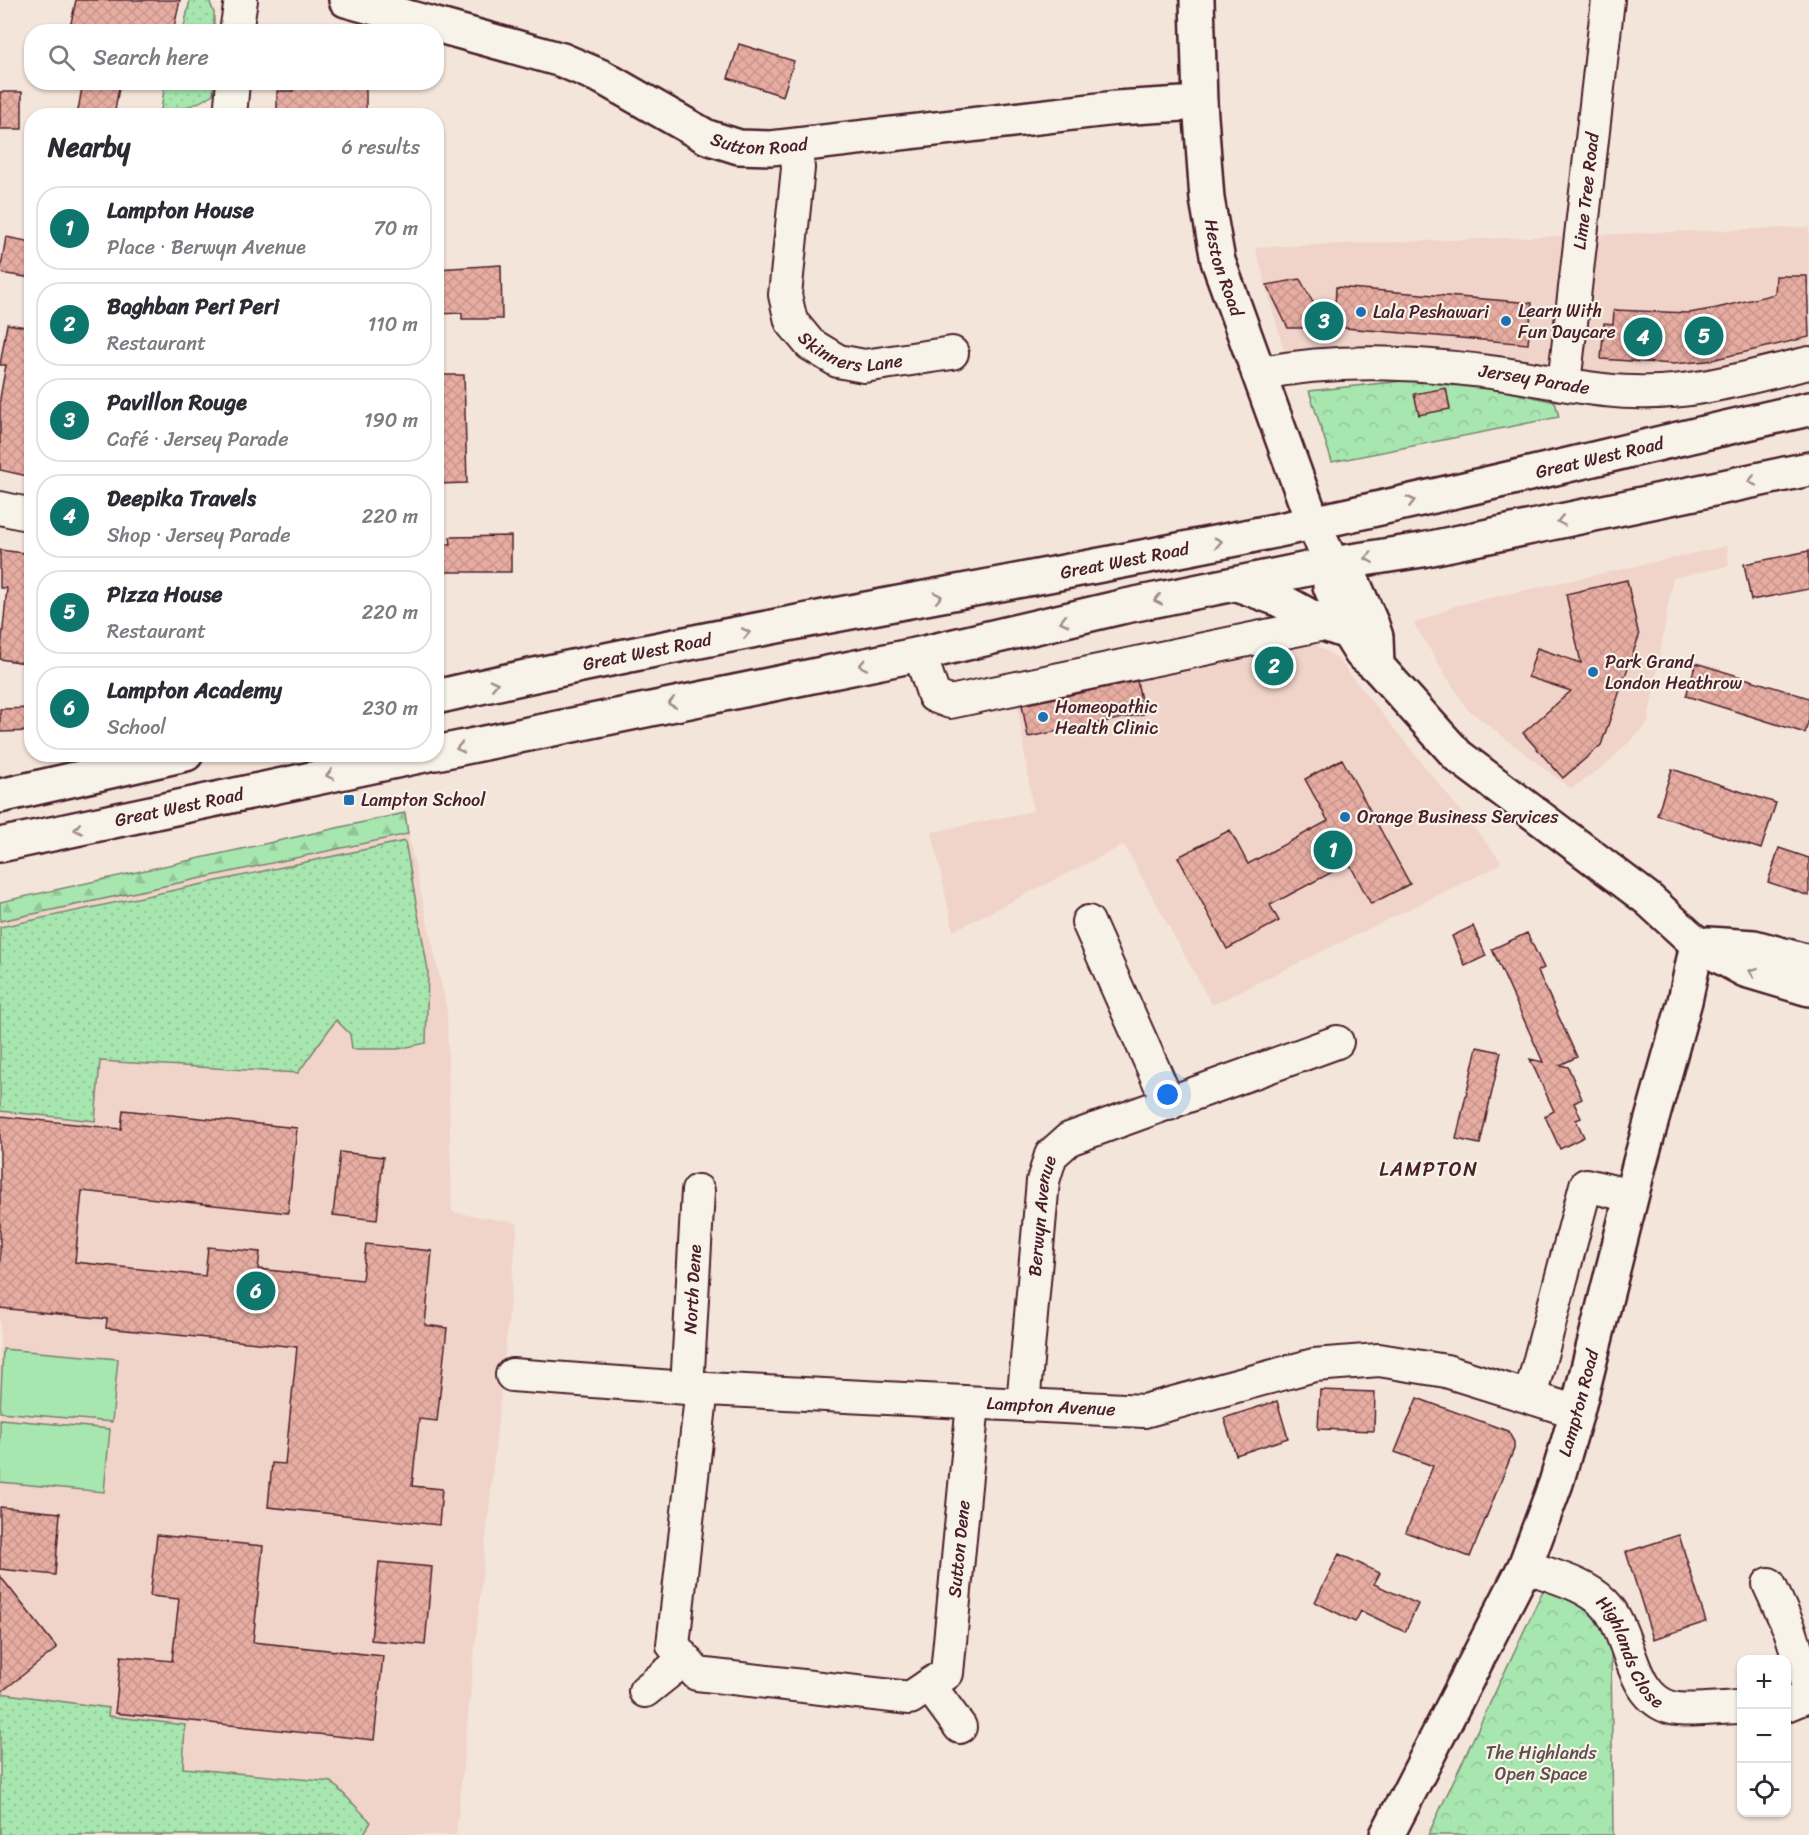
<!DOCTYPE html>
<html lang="en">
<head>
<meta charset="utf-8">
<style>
	:root { --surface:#fff; --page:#f7f7f7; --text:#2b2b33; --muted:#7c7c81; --line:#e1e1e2; --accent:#0f766e }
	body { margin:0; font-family:Sriracha,sans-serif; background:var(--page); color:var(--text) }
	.controls { position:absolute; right:18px; bottom:18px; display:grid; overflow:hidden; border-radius:12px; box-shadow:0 2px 4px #0004 }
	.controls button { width:54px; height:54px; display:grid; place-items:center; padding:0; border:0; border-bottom:2px solid var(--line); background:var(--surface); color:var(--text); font:30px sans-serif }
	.you { position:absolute; left:1168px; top:1095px; width:21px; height:21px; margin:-15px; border:4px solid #fff; border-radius:50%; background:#1a73e8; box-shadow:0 0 0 9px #1a73e833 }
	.badge { display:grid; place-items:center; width:39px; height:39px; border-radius:50%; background:var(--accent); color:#fff; font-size:20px; font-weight:700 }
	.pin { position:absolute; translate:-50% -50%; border:3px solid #fff; box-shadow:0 2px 6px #0006 }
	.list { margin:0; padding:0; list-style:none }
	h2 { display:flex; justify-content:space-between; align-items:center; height:78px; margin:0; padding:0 24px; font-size:26px }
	h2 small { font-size:20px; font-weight:400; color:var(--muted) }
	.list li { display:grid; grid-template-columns:39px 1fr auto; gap:18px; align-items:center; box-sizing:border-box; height:84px; margin:0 12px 12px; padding:0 12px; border:2px solid var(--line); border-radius:24px }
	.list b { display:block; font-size:22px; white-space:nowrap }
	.list p { margin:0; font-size:20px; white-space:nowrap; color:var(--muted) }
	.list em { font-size:20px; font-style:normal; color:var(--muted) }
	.icon { flex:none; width:33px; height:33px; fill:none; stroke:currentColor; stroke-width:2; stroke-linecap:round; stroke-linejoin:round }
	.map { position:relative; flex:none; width:1809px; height:1835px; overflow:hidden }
	.search { position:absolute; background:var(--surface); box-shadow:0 2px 4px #0004; left:24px; top:24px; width:420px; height:66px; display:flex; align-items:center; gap:15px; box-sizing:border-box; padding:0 21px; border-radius:24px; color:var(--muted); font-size:22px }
	.panel { position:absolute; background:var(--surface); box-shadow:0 2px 4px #0004; left:24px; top:108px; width:420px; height:654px; border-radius:24px }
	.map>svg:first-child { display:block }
	.built { fill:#f0d4c9 }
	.grass { fill:url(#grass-dots); stroke:#78826d; stroke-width:1.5 }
	.forest { fill:url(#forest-firs); stroke:#78826d; stroke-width:1.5 }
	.park { fill:url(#park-crowns); stroke:#78826d; stroke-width:1.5 }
	.pitch { fill:#a7e6af; stroke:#78826d; stroke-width:1.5 }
	.building { fill:url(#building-cross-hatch); stroke:#4a1f2b; stroke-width:1.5 }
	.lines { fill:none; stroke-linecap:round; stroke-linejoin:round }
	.street-casing { stroke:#4a1f2b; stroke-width:36 }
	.secondary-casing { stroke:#4a1f2b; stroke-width:38 }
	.primary-casing { stroke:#4a1f2b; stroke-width:38 }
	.highway-casing { stroke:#4a1f2b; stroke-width:38 }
	.street { stroke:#f7f3e8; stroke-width:32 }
	.secondary { stroke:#f7f3e8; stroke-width:33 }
	.primary { stroke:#f7f3e8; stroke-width:33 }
	.highway { stroke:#f7f3e8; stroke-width:33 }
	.oneway { stroke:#a0898a }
	.poi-dot { fill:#1f6fb2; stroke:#f7f3e8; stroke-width:2 }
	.labels { text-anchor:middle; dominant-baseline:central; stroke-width:4.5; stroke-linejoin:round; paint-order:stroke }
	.street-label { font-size:18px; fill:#4a1f2b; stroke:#f7f3e8 }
	.poi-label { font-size:18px; fill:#4a1f2b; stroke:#f7f3e8; text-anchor:start }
	.park-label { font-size:18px; fill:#61514c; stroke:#f7f3e8 }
	.neighbourhood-label { font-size:20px; letter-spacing:1.5px; fill:#4a1f2b; stroke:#f7f3e8 }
</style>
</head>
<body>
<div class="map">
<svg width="1809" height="1835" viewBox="0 0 1809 1835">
	<defs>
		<pattern id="grass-dots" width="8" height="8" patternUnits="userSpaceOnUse" patternTransform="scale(1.5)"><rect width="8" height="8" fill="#a7e6af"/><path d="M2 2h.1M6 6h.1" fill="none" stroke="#91c597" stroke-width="1.8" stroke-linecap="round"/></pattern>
		<pattern id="forest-firs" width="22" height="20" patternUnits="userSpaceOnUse" patternTransform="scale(1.5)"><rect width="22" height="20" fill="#a7e6af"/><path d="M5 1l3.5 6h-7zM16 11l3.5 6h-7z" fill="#91c597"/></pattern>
		<pattern id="park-crowns" width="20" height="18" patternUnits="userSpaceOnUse" patternTransform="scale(1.5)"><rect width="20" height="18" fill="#a7e6af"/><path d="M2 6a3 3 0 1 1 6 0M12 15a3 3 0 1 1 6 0" fill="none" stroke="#91c597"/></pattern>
		<pattern id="building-cross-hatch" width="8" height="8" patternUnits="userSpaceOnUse" patternTransform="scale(1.5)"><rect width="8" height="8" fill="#e7ada2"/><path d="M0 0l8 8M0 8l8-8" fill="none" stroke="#c8948c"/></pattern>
	</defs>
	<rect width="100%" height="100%" fill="#f4e5da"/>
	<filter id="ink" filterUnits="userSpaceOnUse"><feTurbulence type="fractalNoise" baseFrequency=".0167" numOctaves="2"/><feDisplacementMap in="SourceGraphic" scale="12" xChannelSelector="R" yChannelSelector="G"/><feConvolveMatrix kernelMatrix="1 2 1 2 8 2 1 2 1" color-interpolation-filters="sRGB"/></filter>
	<g filter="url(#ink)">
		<path class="built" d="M 1809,227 L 1809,353 L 1698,374 L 1614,373 L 1465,357 L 1284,351 L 1255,247 Z
			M 1727,546 L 1729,566 L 1673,578 L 1648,723 L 1607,764 L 1571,789 L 1467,709 L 1414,624 L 1457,605 Z
			M 1310,641 L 1337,658 L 1501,861 L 1496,867 L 1212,1005 L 1124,845 L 953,931 L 932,832 L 1033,811 L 1017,702 Z
			M 408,834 L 447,1010 L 452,1212 L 518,1223 L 456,1835 L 0,1835 L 0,921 Z"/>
		<path class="grass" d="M 190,0 L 209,0 L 214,13 L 214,31 L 183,31 Z
			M 165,83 L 165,82 L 214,83 L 213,94 C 199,104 177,113 161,110 Z
			M 405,841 L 428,970 L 426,1043 L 398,1049 L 352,1049 L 350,1034 L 336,1020 L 298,1073 L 100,1061 L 95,1121 L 0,1111 L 0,927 Z
			M 0,1693 L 109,1708 L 108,1716 L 185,1725 L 183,1768 L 332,1782 L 371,1822 L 363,1835 L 0,1835 Z"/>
		<path class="forest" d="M 405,813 L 408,834 L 0,921 L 0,902 Z"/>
		<path class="park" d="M 1402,381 L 1462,381 L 1555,402 L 1559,417 L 1332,462 L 1309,391 Z
			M 1546,1584 L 1592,1607 L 1611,1645 L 1613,1835 L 1428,1835 Z"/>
		<path class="pitch" d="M 3,1349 L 118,1359 L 112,1422 L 0,1412 Z
			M 0,1419 L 110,1429 L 104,1492 L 0,1482 Z"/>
		<path class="building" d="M 76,0 L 180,0 L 173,32 L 69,32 Z
			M 739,44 L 794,61 L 783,96 L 728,78 Z
			M 83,82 L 120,82 L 114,116 L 77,116 Z
			M 293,82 L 366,82 L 366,116 L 277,116 L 277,91 L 293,91 Z
			M 0,92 L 22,92 L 22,129 L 0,129 Z
			M 6,237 L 32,242 L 32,278 L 0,273 Z
			M 501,265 L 502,319 L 462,319 L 462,313 L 436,314 L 436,269 Z
			M 1776,276 L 1807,276 L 1809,337 L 1707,361 L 1673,364 L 1601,359 L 1604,323 L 1613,324 L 1614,310 L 1689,313 L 1717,308 L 1775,294 Z
			M 1300,279 L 1327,328 L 1288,328 L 1267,285 Z
			M 1336,287 L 1532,303 L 1528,344 L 1334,327 Z
			M 7,324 L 32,328 L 32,477 L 0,470 L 0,398 L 6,365 L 0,365 Z
			M 436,375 L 464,375 L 467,483 L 436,484 Z
			M 1446,388 L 1450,409 L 1419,415 L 1414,394 Z
			M 511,536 L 511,572 L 436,572 L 436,544 L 451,544 L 450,537 Z
			M 0,550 L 32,554 L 32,664 L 0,659 L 7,588 L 0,588 Z
			M 1809,551 L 1809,589 L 1751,600 L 1744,564 Z
			M 1627,580 L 1639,636 L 1601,745 L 1563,778 L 1523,733 L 1571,691 L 1528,677 L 1537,648 L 1581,663 L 1566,594 Z
			M 1696,663 L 1809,698 L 1809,719 L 1805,733 L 1686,696 Z
			M 1137,681 L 1144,714 L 1028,737 L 1022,705 Z
			M 32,708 L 32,731 L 0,732 L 0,709 Z
			M 1342,759 L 1410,884 L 1371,904 L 1349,863 L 1270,905 L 1279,921 L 1227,949 L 1178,857 L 1230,830 L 1248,864 L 1328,821 L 1305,779 Z
			M 1672,769 L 1776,803 L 1761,849 L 1657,815 Z
			M 1779,848 L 1809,858 L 1809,896 L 1768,882 Z
			M 1473,926 L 1486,956 L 1465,966 L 1452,936 Z
			M 1527,933 L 1544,968 L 1538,971 L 1577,1057 L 1560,1065 L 1568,1067 L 1582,1099 L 1574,1103 L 1581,1118 L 1576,1120 L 1584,1137 L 1560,1149 L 1545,1116 L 1554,1111 L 1530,1059 L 1543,1062 L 1492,949 Z
			M 1477,1047 L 1501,1052 L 1480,1144 L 1456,1139 Z
			M 123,1110 L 297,1128 L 288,1213 L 82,1191 L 75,1262 L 205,1276 L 208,1247 L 260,1252 L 258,1269 L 362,1280 L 366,1244 L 432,1251 L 425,1325 L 447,1328 L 437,1421 L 419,1419 L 412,1486 L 442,1489 L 439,1525 L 268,1507 L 272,1463 L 285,1464 L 297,1347 L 106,1328 L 107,1319 L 0,1308 L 0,1116 L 121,1129 Z
			M 340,1152 L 383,1157 L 377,1220 L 333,1215 Z
			M 1320,1390 L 1375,1392 L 1374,1431 L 1318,1429 Z
			M 1417,1398 L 1508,1431 L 1514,1442 L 1514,1449 L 1470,1557 L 1406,1532 L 1433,1466 L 1395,1452 Z
			M 1277,1401 L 1288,1438 L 1236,1455 L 1224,1418 Z
			M 0,1507 L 60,1513 L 55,1575 L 0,1569 Z
			M 157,1535 L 263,1546 L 253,1642 L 383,1656 L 374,1740 L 115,1713 L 121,1656 L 172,1661 L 179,1599 L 150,1596 Z
			M 1679,1535 L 1706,1622 L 1653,1639 L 1626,1552 Z
			M 1339,1554 L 1380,1573 L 1374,1584 L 1418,1604 L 1405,1632 L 1361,1611 L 1355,1622 L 1315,1602 Z
			M 379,1562 L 432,1567 L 425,1645 L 371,1640 Z
			M 0,1576 L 57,1648 L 0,1693 Z"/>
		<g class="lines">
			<defs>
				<g id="street">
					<path d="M 236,32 L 241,0"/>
					<path d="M 230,116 L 233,82"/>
					<path id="s1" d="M 795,145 L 798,168 L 785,295 L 791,321 L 810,344 L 838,361 L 864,366 L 952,353"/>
					<path id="s2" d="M 1258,374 C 1333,358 1413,362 1490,372 C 1538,378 1586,391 1634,392 C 1693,395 1752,376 1809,363"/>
					<path id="s3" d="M 1564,384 L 1608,0"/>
					<path d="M 0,508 L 32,515"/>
					<path d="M 920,654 L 934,696 L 950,702 L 1324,624"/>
					<path d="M 1088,922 L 1169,1104"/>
					<path id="s4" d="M 512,1375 L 687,1388 L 1144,1411 L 1314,1365 L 1379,1360 L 1446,1371 L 1577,1412"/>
					<path id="s5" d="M 687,1388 L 698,1191"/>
					<path id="s6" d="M 702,1388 L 673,1645 L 697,1674 L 910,1698 L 947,1673 L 973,1403"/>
					<path d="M 1530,1397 L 1586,1185 L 1631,1196"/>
					<path id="s7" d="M 1023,1405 L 1043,1181 L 1051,1155 L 1069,1139 L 1337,1042"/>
					<path id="s8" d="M 1525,1566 C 1551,1576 1584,1583 1604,1603 C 1632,1631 1628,1697 1672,1708 C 1687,1712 1725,1707 1742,1707"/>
					<path d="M 1769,1584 L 1790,1630 L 1808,1687 L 1803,1698 L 1786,1705"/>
					<path d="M 929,1685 L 960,1727"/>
					<path d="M 645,1691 L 685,1659"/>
				</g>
				<g id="secondary">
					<path id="s9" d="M 346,0 L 562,60 L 602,77 L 707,137 L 739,147 L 771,148 L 1116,108 L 1200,103"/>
				</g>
				<g id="primary">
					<path id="s10" d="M 1197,0 L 1200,103 L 1207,199 L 1218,261 L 1313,523 L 1332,564 L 1353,582 L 1372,625 L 1376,637 L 1377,666"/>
					<path d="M 1332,564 L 1330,586 L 1351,637 L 1361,653 L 1377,666 L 1458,756 L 1648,899 L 1697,944 L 1745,970 L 1809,989"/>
					<path d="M 1708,944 L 1754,947 L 1809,962"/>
					<path id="s11" d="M 1387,1835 L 1525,1566 L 1556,1483 L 1577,1412 L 1640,1162 L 1685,1001 L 1697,944"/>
				</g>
				<g id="highway">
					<path d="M 1237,584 L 1278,599 L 1324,624 L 1347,632"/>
					<path id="s12" d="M 436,697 C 704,635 976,591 1245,537 C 1434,499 1621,451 1809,409"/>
					<path d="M 436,753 L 920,654 L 1121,607 L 1332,564 L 1422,550 L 1809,469"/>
					<path d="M 0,796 L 186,754"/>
					<path id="s13" d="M 0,845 L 429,754"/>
				</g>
			</defs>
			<use href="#street" class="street-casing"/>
			<use href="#secondary" class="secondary-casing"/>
			<use href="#primary" class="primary-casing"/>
			<use href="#highway" class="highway-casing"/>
			<use href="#street" class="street"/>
			<use href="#secondary" class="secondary"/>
			<use href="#primary" class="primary"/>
			<use href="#highway" class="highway"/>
		</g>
		<defs><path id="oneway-chevron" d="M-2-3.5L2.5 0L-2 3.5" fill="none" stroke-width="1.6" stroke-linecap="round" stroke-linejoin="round" transform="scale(1.5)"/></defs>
		<g class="oneway">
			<use href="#oneway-chevron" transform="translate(1752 481) rotate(168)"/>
			<use href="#oneway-chevron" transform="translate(1411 501) rotate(-14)"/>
			<use href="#oneway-chevron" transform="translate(1561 521) rotate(168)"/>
			<use href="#oneway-chevron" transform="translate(1218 542) rotate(-11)"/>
			<use href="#oneway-chevron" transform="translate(1369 558) rotate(172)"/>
			<use href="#oneway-chevron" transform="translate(938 597) rotate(-11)"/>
			<use href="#oneway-chevron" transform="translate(1158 600) rotate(168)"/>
			<use href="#oneway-chevron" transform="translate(1064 621) rotate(167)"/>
			<use href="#oneway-chevron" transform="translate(746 633) rotate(-11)"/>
			<use href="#oneway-chevron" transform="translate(863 665) rotate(169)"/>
			<use href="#oneway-chevron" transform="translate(494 684) rotate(-13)"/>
			<use href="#oneway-chevron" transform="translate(672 703) rotate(169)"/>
			<use href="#oneway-chevron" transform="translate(460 748) rotate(168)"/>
			<use href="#oneway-chevron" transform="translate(330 775) rotate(168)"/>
			<use href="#oneway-chevron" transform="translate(78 829) rotate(168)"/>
			<use href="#oneway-chevron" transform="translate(1753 972) rotate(-160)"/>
		</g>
	</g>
	<g class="poi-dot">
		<circle cx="1361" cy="312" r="6"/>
		<circle cx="1506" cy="321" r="6"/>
		<circle cx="1593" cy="672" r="6"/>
		<circle cx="1043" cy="717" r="6"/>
		<rect x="343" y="794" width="12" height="12" rx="3"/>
		<circle cx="1345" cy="817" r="6"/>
	</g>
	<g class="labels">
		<g class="street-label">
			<text stroke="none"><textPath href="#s9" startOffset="442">Sutton Road</textPath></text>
			<text stroke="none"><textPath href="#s3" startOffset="194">Lime Tree Road</textPath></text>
			<text stroke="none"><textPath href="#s10" startOffset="270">Heston Road</textPath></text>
			<text stroke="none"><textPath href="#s1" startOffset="250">Skinners Lane</textPath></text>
			<text stroke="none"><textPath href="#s2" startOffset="278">Jersey Parade</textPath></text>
			<text stroke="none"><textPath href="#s12" startOffset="1188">Great West Road</textPath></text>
			<text stroke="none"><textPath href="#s12" startOffset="702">Great West Road</textPath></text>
			<text stroke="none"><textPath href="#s12" startOffset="216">Great West Road</textPath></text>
			<text stroke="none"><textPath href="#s13" startOffset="183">Great West Road</textPath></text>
			<text stroke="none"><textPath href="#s7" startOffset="190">Berwyn Avenue</textPath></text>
			<text stroke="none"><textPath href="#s5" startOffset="99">North Dene</textPath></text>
			<text stroke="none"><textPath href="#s11" startOffset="474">Lampton Road</textPath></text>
			<text stroke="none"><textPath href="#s4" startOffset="540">Lampton Avenue</textPath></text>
			<text stroke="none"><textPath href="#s6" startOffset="680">Sutton Dene</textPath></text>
			<text stroke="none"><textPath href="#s8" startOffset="144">Highlands Close</textPath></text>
		</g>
		<g class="poi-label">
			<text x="1518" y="311">Learn With<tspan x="1518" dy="21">Fun Daycare</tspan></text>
			<text x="1373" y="312">Lala Peshawari</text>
			<text x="1605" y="662">Park Grand<tspan x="1605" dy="21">London Heathrow</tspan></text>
			<text x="1055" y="707">Homeopathic<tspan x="1055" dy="21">Health Clinic</tspan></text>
			<text x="361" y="800">Lampton School</text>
			<text x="1357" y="817">Orange Business Services</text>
		</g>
		<g class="park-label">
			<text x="1541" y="1753">The Highlands<tspan x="1541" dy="21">Open Space</tspan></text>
		</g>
		<g class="neighbourhood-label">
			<text x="1429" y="1169">LAMPTON</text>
		</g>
	</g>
</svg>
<div class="controls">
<button>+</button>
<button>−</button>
<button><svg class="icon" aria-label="locate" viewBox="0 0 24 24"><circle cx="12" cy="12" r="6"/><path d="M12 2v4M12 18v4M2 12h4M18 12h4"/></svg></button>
</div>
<div class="you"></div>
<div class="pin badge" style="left:1333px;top:850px">1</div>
<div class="pin badge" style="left:1274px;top:666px">2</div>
<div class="pin badge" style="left:1324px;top:321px">3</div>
<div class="pin badge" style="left:1643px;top:337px">4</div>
<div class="pin badge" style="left:1704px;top:336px">5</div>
<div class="pin badge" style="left:256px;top:1291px">6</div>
<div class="search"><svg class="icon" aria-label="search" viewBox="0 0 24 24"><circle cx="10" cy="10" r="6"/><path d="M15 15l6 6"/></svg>Search here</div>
<section class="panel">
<h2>Nearby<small>6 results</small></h2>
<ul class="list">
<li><span class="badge">1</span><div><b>Lampton House</b><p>Place · Berwyn Avenue</p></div><em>70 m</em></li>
<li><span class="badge">2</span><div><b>Baghban Peri Peri</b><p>Restaurant</p></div><em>110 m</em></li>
<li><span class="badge">3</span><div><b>Pavillon Rouge</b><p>Café · Jersey Parade</p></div><em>190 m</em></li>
<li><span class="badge">4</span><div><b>Deepika Travels</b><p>Shop · Jersey Parade</p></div><em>220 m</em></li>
<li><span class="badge">5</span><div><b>Pizza House</b><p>Restaurant</p></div><em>220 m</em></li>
<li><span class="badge">6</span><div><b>Lampton Academy</b><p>School</p></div><em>230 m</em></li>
</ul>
</section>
</div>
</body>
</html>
